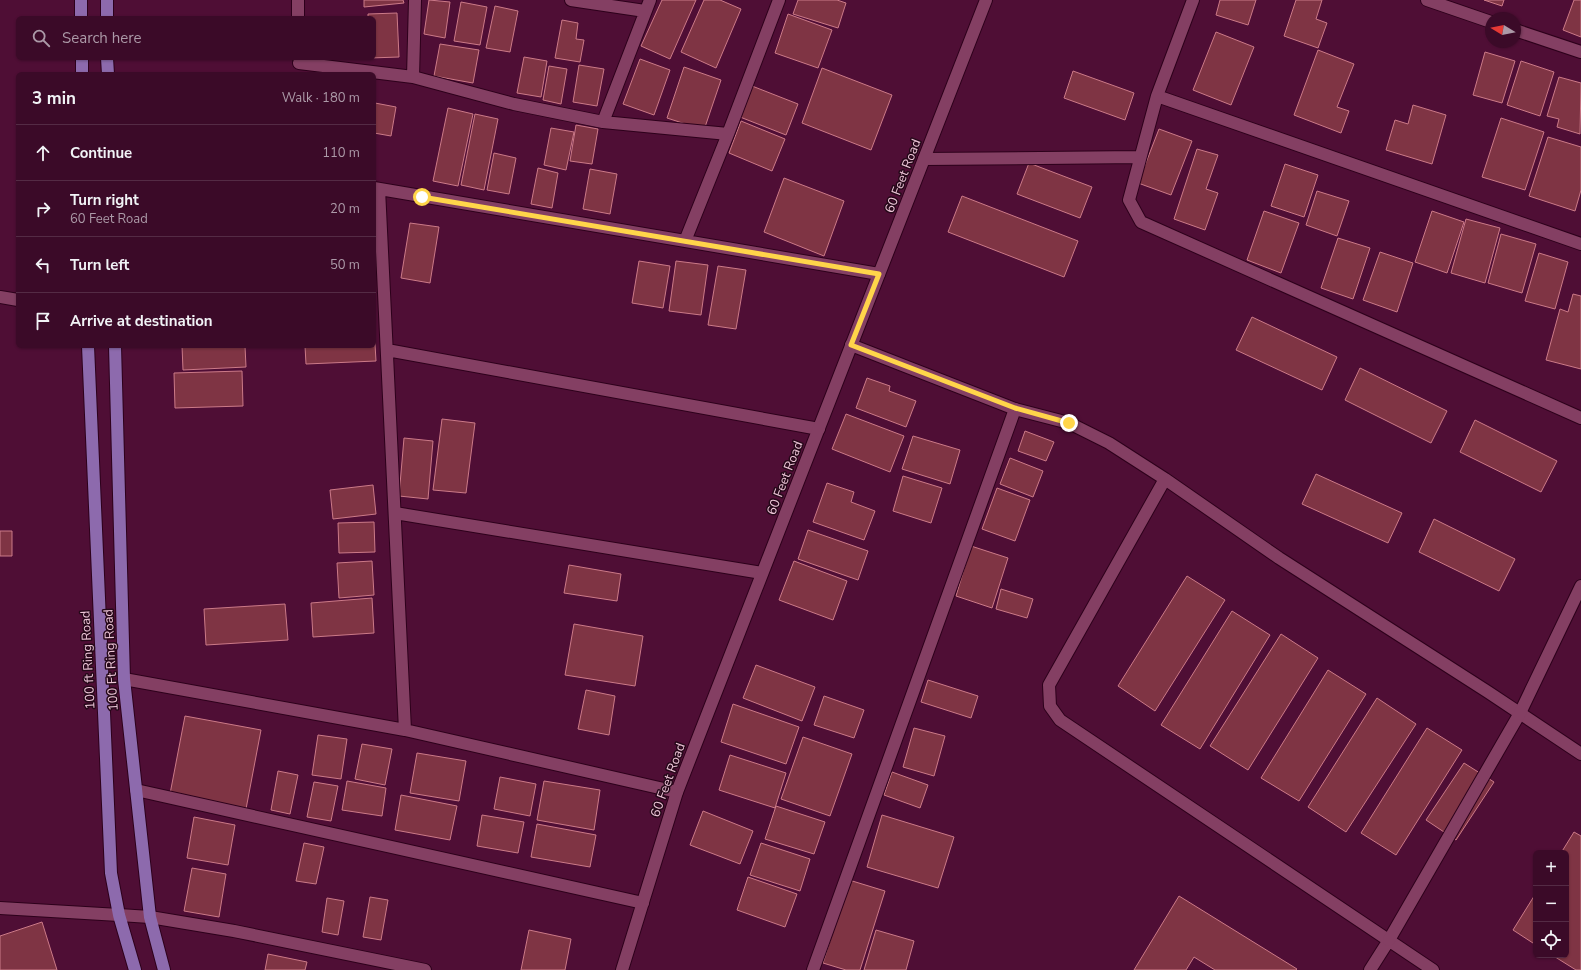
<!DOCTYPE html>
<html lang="en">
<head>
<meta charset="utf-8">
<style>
	:root { --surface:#3b0a28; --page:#421330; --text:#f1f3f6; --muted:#ac9aa8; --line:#542b45 }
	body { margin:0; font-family:"Nunito Sans",sans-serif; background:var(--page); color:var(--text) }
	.controls { position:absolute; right:12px; bottom:12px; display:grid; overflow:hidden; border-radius:6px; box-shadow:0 1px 3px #0004 }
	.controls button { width:36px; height:36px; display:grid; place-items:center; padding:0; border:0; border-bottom:1px solid var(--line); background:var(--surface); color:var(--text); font:20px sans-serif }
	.compass { position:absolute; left:1485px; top:12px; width:36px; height:36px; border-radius:50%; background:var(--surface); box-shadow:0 1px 3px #0004; rotate:280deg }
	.stop { position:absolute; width:12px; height:12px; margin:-9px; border:3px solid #ffd54a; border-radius:50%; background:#fff }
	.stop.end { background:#ffd54a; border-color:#fff; box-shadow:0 1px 4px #0008 }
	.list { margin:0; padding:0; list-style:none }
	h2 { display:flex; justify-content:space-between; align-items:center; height:52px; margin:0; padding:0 16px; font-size:17px }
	h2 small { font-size:13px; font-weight:400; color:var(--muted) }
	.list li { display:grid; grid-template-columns:26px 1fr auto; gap:12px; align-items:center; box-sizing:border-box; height:56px; padding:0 16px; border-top:1px solid var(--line) }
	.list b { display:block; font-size:15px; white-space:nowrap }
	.list p { margin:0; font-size:13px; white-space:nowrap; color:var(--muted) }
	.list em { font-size:13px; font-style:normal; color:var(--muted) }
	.icon { flex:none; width:22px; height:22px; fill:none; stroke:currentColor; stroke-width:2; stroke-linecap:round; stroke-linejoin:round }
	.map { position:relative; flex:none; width:1581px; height:970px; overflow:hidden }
	.search { position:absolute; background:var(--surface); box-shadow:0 1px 3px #0004; left:16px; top:16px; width:360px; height:44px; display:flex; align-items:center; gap:10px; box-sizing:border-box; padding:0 14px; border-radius:6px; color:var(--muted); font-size:15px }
	.panel { position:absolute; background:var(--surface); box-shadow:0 1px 3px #0004; left:16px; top:72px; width:360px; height:276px; border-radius:6px }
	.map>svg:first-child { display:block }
	.building { fill:#7f3444; stroke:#cc7a88 }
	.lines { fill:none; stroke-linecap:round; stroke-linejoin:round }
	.lane-casing { stroke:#2d001b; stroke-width:14 }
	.street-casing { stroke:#2d001b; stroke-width:14 }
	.secondary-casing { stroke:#2d001b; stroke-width:14 }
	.primary-casing { stroke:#2d001b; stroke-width:14 }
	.lane { stroke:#843f63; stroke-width:12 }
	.street { stroke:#843f63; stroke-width:12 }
	.secondary { stroke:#843f63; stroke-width:12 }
	.primary { stroke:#8d6aad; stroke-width:12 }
	.route { stroke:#ffd54a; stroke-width:5 }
	.labels { text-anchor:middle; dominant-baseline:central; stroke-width:3; stroke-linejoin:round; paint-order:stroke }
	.street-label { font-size:13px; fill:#eec5d8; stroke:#250919 }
</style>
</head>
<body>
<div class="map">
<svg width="1581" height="970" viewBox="0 0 1581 970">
	<rect width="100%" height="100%" fill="#4f0e35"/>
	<path class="building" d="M 364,0 L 403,0 L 404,3 L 364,7 Z
		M 429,0 L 450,2 L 445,38 L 424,34 Z
		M 662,0 L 696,0 L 670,59 L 641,46 Z
		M 704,0 L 720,0 L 741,9 L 716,68 L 681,52 Z
		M 798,0 L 837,0 L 846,3 L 838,28 L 793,14 Z
		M 1220,0 L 1256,0 L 1248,25 L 1216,15 Z
		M 1296,0 L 1322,0 L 1316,19 L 1327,23 L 1318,48 L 1284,36 Z
		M 1484,0 L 1504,0 L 1502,6 Z
		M 1574,0 L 1581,0 L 1581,37 L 1563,30 Z
		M 461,2 L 487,7 L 480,45 L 454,41 Z
		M 495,6 L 518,11 L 510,52 L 486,48 Z
		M 397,13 L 399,57 L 370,58 L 374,58 L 374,18 L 368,18 L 368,14 Z
		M 788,14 L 832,30 L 818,68 L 775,53 Z
		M 562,20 L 578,23 L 576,39 L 584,40 L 580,62 L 555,58 Z
		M 1216,32 L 1254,47 L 1231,105 L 1193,90 Z
		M 440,44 L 479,50 L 473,83 L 434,76 Z
		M 1318,50 L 1354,64 L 1337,107 L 1349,111 L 1341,133 L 1294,115 Z
		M 1485,52 L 1515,61 L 1502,103 L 1473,95 Z
		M 524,57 L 547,61 L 541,97 L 517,93 Z
		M 640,59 L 670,70 L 654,115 L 623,104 Z
		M 1521,61 L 1554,72 L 1540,116 L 1507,105 Z
		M 579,65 L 604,69 L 597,106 L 573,102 Z
		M 549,66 L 567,69 L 561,104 L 543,100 Z
		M 684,67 L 721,80 L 704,130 L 667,118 Z
		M 822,68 L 892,95 L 871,150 L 802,123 Z
		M 1073,71 L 1134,93 L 1125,120 L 1064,98 Z
		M 1559,77 L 1581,83 L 1580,134 L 1557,127 L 1559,119 L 1547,116 Z
		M 752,86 L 798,104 L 786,135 L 740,117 Z
		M 375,103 L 396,107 L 391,136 L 374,133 Z
		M 1413,105 L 1446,115 L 1432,164 L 1386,150 L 1395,120 L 1408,124 Z
		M 448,108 L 473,114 L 458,186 L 433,181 Z
		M 475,114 L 498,119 L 484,190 L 461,185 Z
		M 1501,118 L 1544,132 L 1525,190 L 1482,177 Z
		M 741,121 L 785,139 L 772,171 L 729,153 Z
		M 576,125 L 598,129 L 592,164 L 570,161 Z
		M 551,128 L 574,132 L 566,170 L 544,165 Z
		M 1159,129 L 1192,141 L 1171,195 L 1138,183 Z
		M 1548,137 L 1581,147 L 1581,190 L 1575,211 L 1529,196 Z
		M 1197,149 L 1218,155 L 1206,189 L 1218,193 L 1205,230 L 1174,219 Z
		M 494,153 L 516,158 L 509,194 L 487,190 Z
		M 1029,163 L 1092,187 L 1080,218 L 1017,194 Z
		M 1285,164 L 1318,175 L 1304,217 L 1271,206 Z
		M 538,168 L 558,173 L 552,208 L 531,204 Z
		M 590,169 L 617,174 L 610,214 L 583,209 Z
		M 784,178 L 844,201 L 824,256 L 764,232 Z
		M 1317,191 L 1349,201 L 1337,236 L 1306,225 Z
		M 962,196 L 1078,241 L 1064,277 L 948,232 Z
		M 1264,211 L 1299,223 L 1281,273 L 1247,260 Z
		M 1432,211 L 1464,222 L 1447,273 L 1415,262 Z
		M 1466,219 L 1500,228 L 1485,283 L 1451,273 Z
		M 410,223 L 439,227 L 430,283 L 401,278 Z
		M 1501,234 L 1536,244 L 1522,293 L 1488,283 Z
		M 1338,238 L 1370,248 L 1353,299 L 1321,288 Z
		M 1380,252 L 1413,263 L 1397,312 L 1363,300 Z
		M 1539,253 L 1568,262 L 1555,309 L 1525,301 Z
		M 639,261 L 670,266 L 663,308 L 632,303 Z
		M 676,261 L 708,265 L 701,315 L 669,311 Z
		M 718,266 L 746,270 L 736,329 L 708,325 Z
		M 1573,294 L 1581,296 L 1581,369 L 1546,360 L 1560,309 L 1568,312 Z
		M 1252,317 L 1337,357 L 1322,390 L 1236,350 Z
		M 374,327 L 376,361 L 306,364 L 305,346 L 374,346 Z
		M 182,346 L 245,346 L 246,367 L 183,370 Z
		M 1360,368 L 1447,411 L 1431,443 L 1345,400 Z
		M 242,371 L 243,406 L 175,408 L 174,373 Z
		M 867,378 L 890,386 L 889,391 L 916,401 L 906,427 L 856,408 Z
		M 846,414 L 904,436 L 890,472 L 832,449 Z
		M 442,419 L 475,423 L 466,493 L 433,490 Z
		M 1475,420 L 1557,461 L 1541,492 L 1460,452 Z
		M 1025,431 L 1054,442 L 1046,461 L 1018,451 Z
		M 913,436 L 960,450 L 950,484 L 902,469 Z
		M 404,438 L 433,441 L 428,499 L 399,496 Z
		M 1010,458 L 1043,471 L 1033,497 L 1000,484 Z
		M 1316,474 L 1402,513 L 1388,543 L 1302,504 Z
		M 903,476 L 942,488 L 931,523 L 893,511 Z
		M 827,483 L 854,492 L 851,502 L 875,511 L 864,540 L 813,522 Z
		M 373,485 L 376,514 L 333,519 L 330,490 Z
		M 997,488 L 1030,500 L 1015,541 L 982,529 Z
		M 1434,519 L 1515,559 L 1499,591 L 1419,552 Z
		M 374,522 L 375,552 L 339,553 L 338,523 Z
		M 808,530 L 868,551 L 858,580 L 798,559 Z
		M 0,531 L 12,531 L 12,556 L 0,556 Z
		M 971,546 L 1008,558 L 992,608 L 956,596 Z
		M 372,561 L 374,595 L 339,598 L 337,563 Z
		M 794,561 L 847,581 L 833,620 L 779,600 Z
		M 569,565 L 621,574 L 617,601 L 564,593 Z
		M 1187,576 L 1225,600 L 1155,711 L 1118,686 Z
		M 1001,589 L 1033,599 L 1027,618 L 996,609 Z
		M 372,598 L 374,633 L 313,637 L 311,603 Z
		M 285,604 L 288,640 L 206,645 L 204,609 Z
		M 1232,611 L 1270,635 L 1200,749 L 1161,725 Z
		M 574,624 L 643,636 L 635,686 L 565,675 Z
		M 1281,634 L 1318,658 L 1248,770 L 1210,746 Z
		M 756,665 L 815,687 L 802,721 L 743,698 Z
		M 1328,670 L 1366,694 L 1299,801 L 1261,778 Z
		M 928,680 L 978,696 L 971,718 L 921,702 Z
		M 586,690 L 615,696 L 609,735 L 578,729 Z
		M 824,696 L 864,710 L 854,738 L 814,725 Z
		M 1377,698 L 1416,724 L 1346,832 L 1308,807 Z
		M 733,704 L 799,727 L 786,764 L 721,742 Z
		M 185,716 L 261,730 L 246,809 L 170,794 Z
		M 914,728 L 945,736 L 934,776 L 903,767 Z
		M 1427,728 L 1462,750 L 1396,855 L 1361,833 Z
		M 318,735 L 347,739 L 341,779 L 312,775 Z
		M 803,737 L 852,754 L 830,816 L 781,799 Z
		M 362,744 L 392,749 L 385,785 L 355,779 Z
		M 417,753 L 466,761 L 459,801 L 410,793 Z
		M 730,755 L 786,773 L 775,808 L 719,790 Z
		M 1464,763 L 1494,782 L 1456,840 L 1426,820 Z
		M 278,771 L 298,775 L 290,814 L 271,810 Z
		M 892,772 L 928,785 L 920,808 L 884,795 Z
		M 500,777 L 536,784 L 530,816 L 494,809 Z
		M 347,781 L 386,788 L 382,816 L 342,810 Z
		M 544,781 L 600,790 L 594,830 L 537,820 Z
		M 314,782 L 338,786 L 331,821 L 307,817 Z
		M 401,795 L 457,806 L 450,840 L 395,830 Z
		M 776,806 L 825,822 L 814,854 L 765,839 Z
		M 703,811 L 753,831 L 740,864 L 690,845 Z
		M 482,815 L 524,822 L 518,853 L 477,846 Z
		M 882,815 L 954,837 L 938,888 L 867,867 Z
		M 194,817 L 235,825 L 228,865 L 187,858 Z
		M 537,824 L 596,835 L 590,867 L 531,857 Z
		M 1574,832 L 1581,836 L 1581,970 L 1576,970 L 1552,955 L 1566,955 L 1566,853 L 1561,853 Z
		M 304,843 L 324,847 L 316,884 L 296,881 Z
		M 761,843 L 810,859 L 800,891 L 750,875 Z
		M 192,868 L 226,874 L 219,917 L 184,911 Z
		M 748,877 L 797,894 L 785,927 L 737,910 Z
		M 849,880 L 885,891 L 860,970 L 846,970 L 823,963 Z
		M 1536,893 L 1536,945 L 1513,930 Z
		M 1179,896 L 1297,969 L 1296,970 L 1215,970 L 1194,957 L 1186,970 L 1134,970 Z
		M 370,897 L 388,900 L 381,940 L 363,937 Z
		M 327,898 L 344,901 L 338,935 L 322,932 Z
		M 42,922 L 57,970 L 0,970 L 0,936 Z
		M 529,930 L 571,939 L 565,970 L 521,970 Z
		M 876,930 L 914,941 L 906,970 L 864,970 Z
		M 268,954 L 307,962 L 305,970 L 265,970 Z"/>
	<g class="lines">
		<defs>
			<path id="lane" d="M 851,345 L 1015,409 L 1069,423 L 1109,443 L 1165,479 L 1049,685 L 1050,706 L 1060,720 L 1433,970
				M 1165,479 L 1279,558 L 1488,692 L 1581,754
				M 1370,970 L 1389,940"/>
			<path id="street" d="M 298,0 L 298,18
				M 415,0 L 413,77 L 514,104 L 603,122 L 728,134 L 685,241
				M 571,0 L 645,11
				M 1193,0 L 1157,96 L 1129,200 L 1141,222 L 1581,418
				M 1427,0 L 1491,22
				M 1515,30 L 1581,52
				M 299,63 L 413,77
				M 1157,96 L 1581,244
				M 603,122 L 650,0
				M 728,134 L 779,0
				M 924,159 L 1140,157
				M 374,188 L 879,274
				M 379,189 L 405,730
				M 0,297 L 18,300
				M 387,350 L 819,429
				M 395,513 L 762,573
				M 124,679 L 405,730 L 677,792
				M 136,790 L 643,903
				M 0,908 L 119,915
				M 1389,940 L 1520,713 L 1581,586
				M 813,970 L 1015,409"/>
			<path id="secondary" d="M 119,915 L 150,917 L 234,931 L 425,970
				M 622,970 L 677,792 L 986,0"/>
			<path id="primary" d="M 81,0 L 81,18
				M 107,0 L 107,18
				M 82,58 L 82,74
				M 107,58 L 108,74
				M 88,346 L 111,873 L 119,915 L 135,970
				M 115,346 L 124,679 L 150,917 L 164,970"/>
		</defs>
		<use href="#lane" class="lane-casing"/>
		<use href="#street" class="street-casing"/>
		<use href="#secondary" class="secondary-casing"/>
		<use href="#primary" class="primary-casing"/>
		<use href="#lane" class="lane"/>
		<use href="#street" class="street"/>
		<use href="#secondary" class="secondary"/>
		<use href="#primary" class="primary"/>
	</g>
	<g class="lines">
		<path class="route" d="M 422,197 L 879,274 L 851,345 L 1015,408 L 1069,423"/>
	</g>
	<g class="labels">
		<g class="street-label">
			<text transform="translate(903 176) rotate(-69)">60 Feet Road</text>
			<text transform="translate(785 478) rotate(-69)">60 Feet Road</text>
			<text transform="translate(88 660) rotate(-93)">100 ft Ring Road</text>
			<text transform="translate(111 660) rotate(-93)">100 Ft Ring Road</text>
			<text transform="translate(668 780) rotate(-70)">60 Feet Road</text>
		</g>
	</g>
</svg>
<div class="controls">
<button>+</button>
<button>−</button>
<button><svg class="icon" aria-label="locate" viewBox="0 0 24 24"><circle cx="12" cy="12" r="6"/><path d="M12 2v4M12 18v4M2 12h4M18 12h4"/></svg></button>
</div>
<svg class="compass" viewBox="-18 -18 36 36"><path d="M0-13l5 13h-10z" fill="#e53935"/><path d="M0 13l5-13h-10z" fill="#ac9aa8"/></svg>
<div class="stop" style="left:422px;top:197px"></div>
<div class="stop end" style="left:1069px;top:423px"></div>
<div class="search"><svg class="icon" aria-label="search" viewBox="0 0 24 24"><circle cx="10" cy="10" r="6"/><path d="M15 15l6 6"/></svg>Search here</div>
<section class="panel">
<h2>3 min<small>Walk · 180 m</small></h2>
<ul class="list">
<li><svg class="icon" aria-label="ahead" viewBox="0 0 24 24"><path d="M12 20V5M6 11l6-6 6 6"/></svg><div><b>Continue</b></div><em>110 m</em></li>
<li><svg class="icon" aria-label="right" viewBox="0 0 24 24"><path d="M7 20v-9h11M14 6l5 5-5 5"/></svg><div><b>Turn right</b><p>60 Feet Road</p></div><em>20 m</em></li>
<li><svg class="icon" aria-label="left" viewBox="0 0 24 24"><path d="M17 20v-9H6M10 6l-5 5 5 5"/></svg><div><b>Turn left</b></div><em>50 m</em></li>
<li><svg class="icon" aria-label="arrive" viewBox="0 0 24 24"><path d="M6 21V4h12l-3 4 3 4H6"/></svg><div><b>Arrive at destination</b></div></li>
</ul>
</section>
</div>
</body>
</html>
